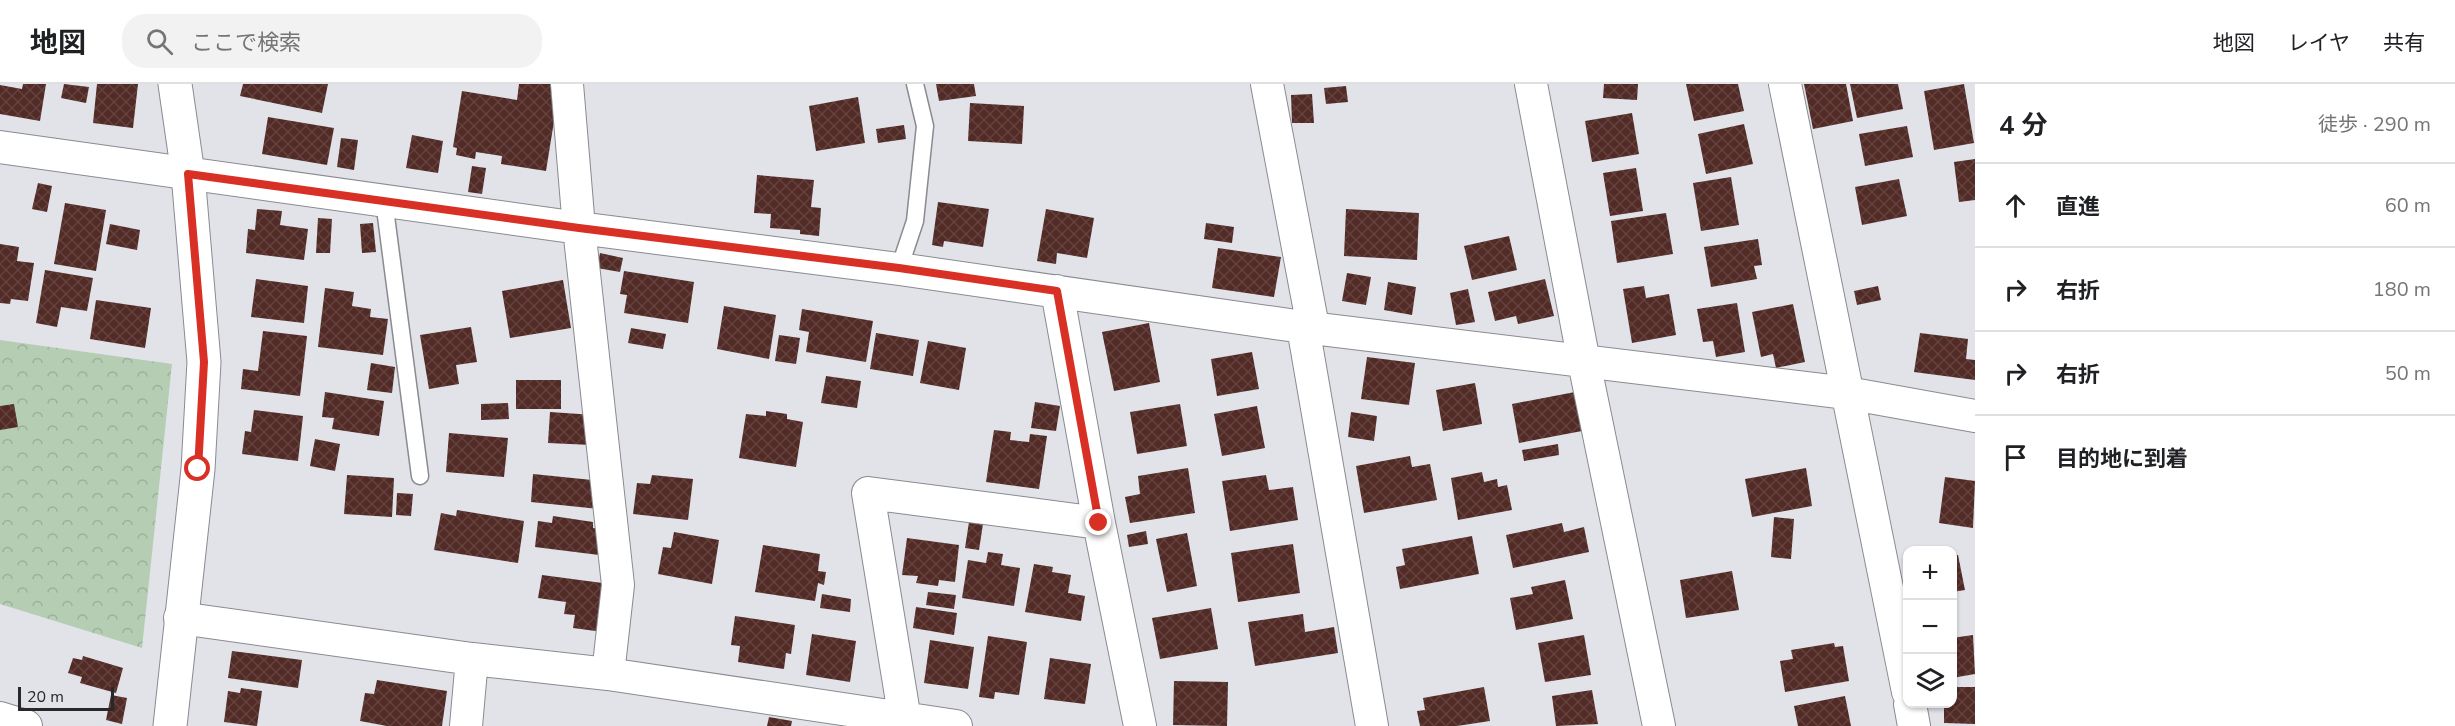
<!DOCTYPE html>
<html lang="ja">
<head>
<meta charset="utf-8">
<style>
	:root { --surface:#fff; --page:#f2f2f2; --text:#202124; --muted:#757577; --line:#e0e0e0 }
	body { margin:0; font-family:"Nunito Sans","Noto Sans JP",sans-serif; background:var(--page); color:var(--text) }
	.controls { position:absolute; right:18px; bottom:18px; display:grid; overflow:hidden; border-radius:12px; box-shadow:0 2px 4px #0004 }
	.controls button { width:54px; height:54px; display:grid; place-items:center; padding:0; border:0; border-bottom:2px solid var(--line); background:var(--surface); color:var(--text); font:30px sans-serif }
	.scale { position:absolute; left:18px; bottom:15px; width:96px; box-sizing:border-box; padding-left:6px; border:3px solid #27282a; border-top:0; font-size:16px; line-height:21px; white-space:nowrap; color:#27282a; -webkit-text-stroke:4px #e1e3e9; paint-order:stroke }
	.stop { position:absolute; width:18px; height:18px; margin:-14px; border:4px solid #d93025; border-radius:50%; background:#fff }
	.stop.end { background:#d93025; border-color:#fff; box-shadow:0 2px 6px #0008 }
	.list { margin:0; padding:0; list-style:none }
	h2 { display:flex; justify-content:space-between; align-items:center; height:78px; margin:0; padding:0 24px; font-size:26px }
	h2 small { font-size:20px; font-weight:400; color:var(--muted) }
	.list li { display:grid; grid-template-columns:39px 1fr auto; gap:18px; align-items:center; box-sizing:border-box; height:84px; padding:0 24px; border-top:2px solid var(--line) }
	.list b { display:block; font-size:22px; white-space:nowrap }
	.list em { font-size:20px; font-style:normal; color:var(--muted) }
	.icon { flex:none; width:33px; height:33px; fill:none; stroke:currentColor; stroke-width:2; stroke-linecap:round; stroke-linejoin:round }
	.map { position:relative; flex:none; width:1975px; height:642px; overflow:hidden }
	header { display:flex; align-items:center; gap:36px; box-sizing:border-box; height:84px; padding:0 30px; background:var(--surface); border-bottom:2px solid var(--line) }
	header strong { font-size:28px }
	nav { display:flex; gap:33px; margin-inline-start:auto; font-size:21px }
	.search { width:420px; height:54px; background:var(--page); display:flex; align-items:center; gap:15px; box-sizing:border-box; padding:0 21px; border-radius:24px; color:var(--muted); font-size:22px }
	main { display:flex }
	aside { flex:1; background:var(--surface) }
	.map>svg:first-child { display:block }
	.park { fill:url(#park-crowns) }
	.building { fill:url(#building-cross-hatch) }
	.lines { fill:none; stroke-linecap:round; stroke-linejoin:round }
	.lane-casing { stroke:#898b90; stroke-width:19 }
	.street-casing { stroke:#898b90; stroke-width:34 }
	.secondary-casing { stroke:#898b90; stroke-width:35 }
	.lane { stroke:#fff; stroke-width:16 }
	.street { stroke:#fff; stroke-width:32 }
	.secondary { stroke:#fff; stroke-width:33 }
	.route { stroke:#d93025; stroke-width:8 }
</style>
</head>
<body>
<header>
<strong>地図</strong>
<div class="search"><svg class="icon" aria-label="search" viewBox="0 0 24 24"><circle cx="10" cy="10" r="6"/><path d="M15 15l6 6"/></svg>ここで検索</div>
<nav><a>地図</a><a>レイヤ</a><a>共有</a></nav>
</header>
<main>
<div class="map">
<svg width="1975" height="642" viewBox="0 0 1975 642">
	<defs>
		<pattern id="park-crowns" width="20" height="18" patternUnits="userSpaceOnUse" patternTransform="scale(1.5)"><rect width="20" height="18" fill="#b5cdb3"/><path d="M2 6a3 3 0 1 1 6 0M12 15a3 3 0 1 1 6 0" fill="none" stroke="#9cb09a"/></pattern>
		<pattern id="building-cross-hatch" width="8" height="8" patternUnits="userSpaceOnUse" patternTransform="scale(1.5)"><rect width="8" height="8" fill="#522b27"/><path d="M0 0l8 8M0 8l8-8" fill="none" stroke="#62413e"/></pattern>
	</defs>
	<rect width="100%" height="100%" fill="#e1e3e9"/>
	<path class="park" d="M 0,256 L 172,280 L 142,564 L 0,520 Z"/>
	<path class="building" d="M 23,0 L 46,0 L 40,37 L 0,30 L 0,1 L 22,5 Z
		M 64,0 L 89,3 L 86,19 L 61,14 Z
		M 97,0 L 138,0 L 133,44 L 93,39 Z
		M 243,0 L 328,0 L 322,29 L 240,12 Z
		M 519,0 L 560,0 L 546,87 L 501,80 L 502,72 L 476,68 L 475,75 L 456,71 L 457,64 L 453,63 L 462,7 L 517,16 Z
		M 936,0 L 974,0 L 976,12 L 939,17 Z
		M 1604,0 L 1638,0 L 1637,16 L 1603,14 Z
		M 1686,0 L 1738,0 L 1744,27 L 1694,37 Z
		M 1804,0 L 1846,0 L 1853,37 L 1813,45 Z
		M 1850,0 L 1898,0 L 1903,25 L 1857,34 Z
		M 1964,0 L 1974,59 L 1934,66 L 1924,7 Z
		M 1346,2 L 1348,18 L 1326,20 L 1324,4 Z
		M 1312,10 L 1314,39 L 1292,39 L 1291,11 Z
		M 858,13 L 865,59 L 816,67 L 809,22 Z
		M 970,19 L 1024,22 L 1022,60 L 968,57 Z
		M 1632,29 L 1639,70 L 1592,78 L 1585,37 Z
		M 268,33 L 334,44 L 327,81 L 262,70 Z
		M 1744,40 L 1753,80 L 1706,90 L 1698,50 Z
		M 904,41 L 906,55 L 878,59 L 876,45 Z
		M 1907,42 L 1913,73 L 1865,82 L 1859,50 Z
		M 412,51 L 443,57 L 438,89 L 406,84 Z
		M 341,54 L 358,56 L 354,86 L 337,83 Z
		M 1975,75 L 1975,116 L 1959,118 L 1954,78 Z
		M 472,82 L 486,84 L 482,110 L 468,108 Z
		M 1636,84 L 1643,127 L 1610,132 L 1603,89 Z
		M 757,91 L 814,96 L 811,123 L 821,124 L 819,152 L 800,150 L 800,146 L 770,144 L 771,130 L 754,129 Z
		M 1731,93 L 1739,141 L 1701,147 L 1693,99 Z
		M 1899,95 L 1907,132 L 1862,141 L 1855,103 Z
		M 38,99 L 52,102 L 47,128 L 32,125 Z
		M 938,118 L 989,125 L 983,163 L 944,157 L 943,163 L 932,161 Z
		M 65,119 L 106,126 L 96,187 L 54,180 Z
		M 257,125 L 282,127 L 280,141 L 308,145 L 304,176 L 246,169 L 248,145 L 255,146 Z
		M 1046,125 L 1094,134 L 1087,174 L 1057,169 L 1056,180 L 1037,177 Z
		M 1346,125 L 1419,129 L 1417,176 L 1344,172 Z
		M 1666,129 L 1673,170 L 1617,179 L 1611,137 Z
		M 318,134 L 332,135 L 330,169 L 316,169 Z
		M 373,139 L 376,168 L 362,169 L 360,140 Z
		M 1206,139 L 1234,143 L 1232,159 L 1204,155 Z
		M 110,140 L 140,146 L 137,166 L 106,160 Z
		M 1509,152 L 1517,186 L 1472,196 L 1464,162 Z
		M 1758,155 L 1762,181 L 1754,182 L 1757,195 L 1711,203 L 1704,163 Z
		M 0,160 L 19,163 L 17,177 L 34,179 L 28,217 L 11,215 L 10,220 L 0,219 Z
		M 1218,164 L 1281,173 L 1274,213 L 1212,204 Z
		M 600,169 L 623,174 L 620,188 L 597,184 Z
		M 45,186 L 93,194 L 87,227 L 61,223 L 57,243 L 36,239 Z
		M 624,187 L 694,198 L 688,239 L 624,229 L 627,211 L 620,210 Z
		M 1347,189 L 1371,193 L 1366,221 L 1342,217 Z
		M 256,195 L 308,202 L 304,239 L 251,233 Z
		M 1545,195 L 1554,232 L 1518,240 L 1516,232 L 1495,237 L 1488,208 Z
		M 563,196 L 571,244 L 510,254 L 502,207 Z
		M 1388,198 L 1416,203 L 1412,231 L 1384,226 Z
		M 1644,202 L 1646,214 L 1669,210 L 1676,251 L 1632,259 L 1623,205 Z
		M 1878,202 L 1881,216 L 1857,221 L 1854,207 Z
		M 325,204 L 354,208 L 352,222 L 371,225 L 370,233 L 388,235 L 383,271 L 318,263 Z
		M 1468,205 L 1475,238 L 1456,241 L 1450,209 Z
		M 96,216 L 151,224 L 145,264 L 90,255 Z
		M 1737,219 L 1745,268 L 1716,273 L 1713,257 L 1703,258 L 1697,225 Z
		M 1793,220 L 1805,278 L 1776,284 L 1773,270 L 1761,273 L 1752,228 Z
		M 724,222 L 776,231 L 769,275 L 717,265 Z
		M 802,225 L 873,237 L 866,278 L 806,268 L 809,248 L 799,246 Z
		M 1149,239 L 1160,298 L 1114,307 L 1102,248 Z
		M 471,243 L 477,278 L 456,281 L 459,300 L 429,305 L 420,251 Z
		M 631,244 L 666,250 L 663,265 L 628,259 Z
		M 263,247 L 307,252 L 300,312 L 241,305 L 243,285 L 258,287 Z
		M 876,249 L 919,256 L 913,292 L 870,285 Z
		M 1920,249 L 1968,255 L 1966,275 L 1975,276 L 1975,296 L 1914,288 Z
		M 779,251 L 800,254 L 796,280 L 775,277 Z
		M 928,257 L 966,264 L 959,306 L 920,299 Z
		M 1252,268 L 1259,305 L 1217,312 L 1211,275 Z
		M 1367,273 L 1415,279 L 1409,321 L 1361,315 Z
		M 371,279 L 395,283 L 392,309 L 367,306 Z
		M 826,292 L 861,297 L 857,324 L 821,319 Z
		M 516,296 L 561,296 L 561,325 L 516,325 Z
		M 1475,299 L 1482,340 L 1443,347 L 1436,306 Z
		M 325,308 L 384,317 L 379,352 L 332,345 L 334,334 L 322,333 Z
		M 1575,308 L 1582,347 L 1519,359 L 1512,320 Z
		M 1035,318 L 1060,322 L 1056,347 L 1031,344 Z
		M 508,319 L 509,335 L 481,336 L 481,320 Z
		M 14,320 L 18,343 L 0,346 L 0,322 Z
		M 1180,320 L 1187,362 L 1137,370 L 1130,328 Z
		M 1257,322 L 1265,364 L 1222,372 L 1214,330 Z
		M 254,326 L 303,332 L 298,377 L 242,370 L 245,347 L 251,348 Z
		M 766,327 L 787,330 L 787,335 L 803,338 L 796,383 L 739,374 L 746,330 L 766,332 Z
		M 550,328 L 594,331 L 592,361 L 548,359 Z
		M 1351,328 L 1377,332 L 1374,357 L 1348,353 Z
		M 994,346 L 1011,348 L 1010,356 L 1029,358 L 1030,350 L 1047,352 L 1039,405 L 986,398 Z
		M 449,349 L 508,354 L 504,393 L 446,388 Z
		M 315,355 L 340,360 L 335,387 L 310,382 Z
		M 1558,360 L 1559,371 L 1524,377 L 1522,366 Z
		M 1410,372 L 1412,383 L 1430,380 L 1437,416 L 1364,429 L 1356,382 Z
		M 1188,384 L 1195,429 L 1130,439 L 1125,413 L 1140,410 L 1138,392 Z
		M 1806,384 L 1812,422 L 1752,433 L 1745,395 Z
		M 1482,388 L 1484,398 L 1497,395 L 1498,403 L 1507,401 L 1512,426 L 1458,436 L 1451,394 Z
		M 533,390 L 602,397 L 599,425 L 531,418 Z
		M 347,391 L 394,394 L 392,433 L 344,430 Z
		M 652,391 L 693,395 L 688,436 L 633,430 L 637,399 L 650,400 Z
		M 1266,391 L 1269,406 L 1293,403 L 1298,436 L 1230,447 L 1222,397 Z
		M 1945,393 L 1975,397 L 1973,444 L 1939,439 Z
		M 397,409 L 413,410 L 411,432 L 396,431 Z
		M 457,426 L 524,437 L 518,479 L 434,466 L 441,429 L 456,432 Z
		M 553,432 L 593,438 L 593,444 L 602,445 L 599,471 L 535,463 L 538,437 L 552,439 Z
		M 1774,433 L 1794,435 L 1791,475 L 1771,473 Z
		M 969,438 L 983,440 L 979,466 L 965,464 Z
		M 1562,439 L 1564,448 L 1584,443 L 1589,468 L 1513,484 L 1506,451 Z
		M 1146,447 L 1148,460 L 1129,463 L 1127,451 Z
		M 674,448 L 719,456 L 712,500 L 658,490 L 663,463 L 671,464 Z
		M 1187,449 L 1197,502 L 1167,508 L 1156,455 Z
		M 1472,452 L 1479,490 L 1400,505 L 1396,483 L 1405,481 L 1402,465 Z
		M 907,454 L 959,461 L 955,498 L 939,496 L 938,502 L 916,499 L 918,492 L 902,491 Z
		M 1293,460 L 1300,509 L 1238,518 L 1231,469 Z
		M 763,461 L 820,470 L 818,487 L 826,488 L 824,501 L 818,499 L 815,517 L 755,508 Z
		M 988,468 L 1003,470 L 1001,481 L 1020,484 L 1014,522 L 962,514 L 968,476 L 986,479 Z
		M 1958,471 L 1965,506 L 1952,508 L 1952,472 Z
		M 1034,480 L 1053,483 L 1052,488 L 1071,491 L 1068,509 L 1085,512 L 1081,537 L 1025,528 Z
		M 1732,487 L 1739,526 L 1686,534 L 1680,496 Z
		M 542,491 L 610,500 L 603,548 L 573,544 L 575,531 L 564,530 L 566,518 L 538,514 Z
		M 1565,496 L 1573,535 L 1516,546 L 1510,514 L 1533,510 L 1531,503 Z
		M 928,508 L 956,511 L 954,525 L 926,521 Z
		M 822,510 L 851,515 L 850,528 L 820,524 Z
		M 916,523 L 957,529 L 954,551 L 913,544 Z
		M 1211,524 L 1218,565 L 1160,575 L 1152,534 Z
		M 1303,530 L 1305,548 L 1334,543 L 1338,569 L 1255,582 L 1248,538 Z
		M 735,532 L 795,541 L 791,570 L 786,569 L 784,585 L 738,578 L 740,562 L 731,561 Z
		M 812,550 L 856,557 L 850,598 L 806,591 Z
		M 1584,551 L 1591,591 L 1545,598 L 1538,559 Z
		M 1973,551 L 1975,590 L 1952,594 L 1952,554 Z
		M 988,552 L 1027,558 L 1019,611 L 995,608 L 994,615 L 979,613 Z
		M 930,556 L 974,563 L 968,605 L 924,599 Z
		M 1834,559 L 1835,563 L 1843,562 L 1849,597 L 1785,608 L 1780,577 L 1793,575 L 1791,566 Z
		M 232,567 L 302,576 L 298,604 L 228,594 Z
		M 83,572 L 123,584 L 116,609 L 80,599 L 82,593 L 68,589 L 73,574 L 82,576 Z
		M 1050,574 L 1091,580 L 1085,620 L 1044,615 Z
		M 377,596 L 447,607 L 442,642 L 387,642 L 360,637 L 365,609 L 374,610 Z
		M 1174,597 L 1228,598 L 1227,642 L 1173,641 Z
		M 1484,603 L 1490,637 L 1457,642 L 1420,642 L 1417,627 L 1425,626 L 1423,614 Z
		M 1952,603 L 1975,603 L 1975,640 L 1944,639 L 1944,620 L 1952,620 Z
		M 241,604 L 262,607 L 257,642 L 224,638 L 228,607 L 240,609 Z
		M 1592,606 L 1598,640 L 1556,642 L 1552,612 Z
		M 111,611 L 127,614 L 122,640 L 106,636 Z
		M 1845,612 L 1851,642 L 1798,642 L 1794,622 Z
		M 769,633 L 792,637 L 791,642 L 767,642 Z"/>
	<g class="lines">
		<defs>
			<path id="lane" d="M 384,117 L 420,392
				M 899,185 L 915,137 L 925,42 L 915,0"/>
			<path id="street" d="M 567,0 L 579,144 L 618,501 L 608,590
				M 1267,0 L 1313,243
				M 1531,0 L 1584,278 L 1659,642
				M 1785,0 L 1908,608
				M 0,63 L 579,144 L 899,185 L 1303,243 L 1847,309 L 1975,332
				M 1057,207 L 1099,439 L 1140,642
				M 1303,243 L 1372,642
				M 180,534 L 472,575 L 608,590 L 956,642
				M 1910,620 L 1914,642
				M 0,634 L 26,642
				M 466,642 L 472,575
				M 906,642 L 868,409 L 1099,439"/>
			<path id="secondary" d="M 170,642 L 198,385 L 204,278 L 188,90 L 175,0"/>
		</defs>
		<use href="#lane" class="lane-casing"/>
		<use href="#street" class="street-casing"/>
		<use href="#secondary" class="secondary-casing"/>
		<use href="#lane" class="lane"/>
		<use href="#street" class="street"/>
		<use href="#secondary" class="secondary"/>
	</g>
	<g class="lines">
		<path class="route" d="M 198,385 L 204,278 L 188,90 L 579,144 L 899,184 L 1057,207 L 1099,439"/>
	</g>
</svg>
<div class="controls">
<button>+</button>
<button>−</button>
<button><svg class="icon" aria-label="layers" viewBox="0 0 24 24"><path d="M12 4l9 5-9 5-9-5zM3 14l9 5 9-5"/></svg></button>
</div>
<div class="scale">20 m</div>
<div class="stop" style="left:198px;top:385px"></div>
<div class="stop end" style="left:1099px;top:439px"></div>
</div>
<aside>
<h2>4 分<small>徒歩 · 290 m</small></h2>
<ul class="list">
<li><svg class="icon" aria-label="ahead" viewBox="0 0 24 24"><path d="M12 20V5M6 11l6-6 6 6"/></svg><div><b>直進</b></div><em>60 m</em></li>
<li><svg class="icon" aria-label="right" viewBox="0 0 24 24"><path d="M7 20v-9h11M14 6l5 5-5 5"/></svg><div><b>右折</b></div><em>180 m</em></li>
<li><svg class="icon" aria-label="right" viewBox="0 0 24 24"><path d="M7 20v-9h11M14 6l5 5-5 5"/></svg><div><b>右折</b></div><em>50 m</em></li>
<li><svg class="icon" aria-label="arrive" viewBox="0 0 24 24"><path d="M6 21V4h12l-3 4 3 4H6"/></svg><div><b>目的地に到着</b></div></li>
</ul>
</aside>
</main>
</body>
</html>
